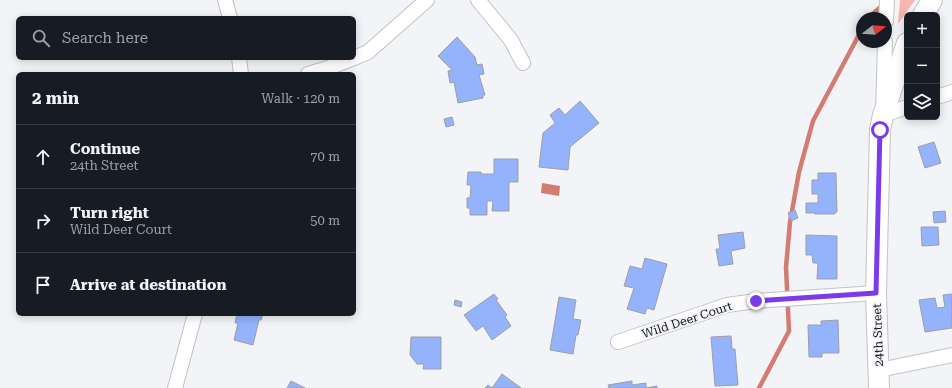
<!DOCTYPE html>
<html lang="en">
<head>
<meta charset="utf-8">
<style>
	:root { --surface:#171b24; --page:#20242c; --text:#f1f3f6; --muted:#9ea1a6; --line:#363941 }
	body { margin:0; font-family:"Roboto Serif",serif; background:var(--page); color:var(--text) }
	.controls { position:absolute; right:12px; top:12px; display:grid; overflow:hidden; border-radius:6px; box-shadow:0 2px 10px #0003 }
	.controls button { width:36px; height:36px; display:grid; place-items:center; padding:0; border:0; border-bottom:1px solid var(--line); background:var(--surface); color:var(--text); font:20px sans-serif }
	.compass { position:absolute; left:856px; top:12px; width:36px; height:36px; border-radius:50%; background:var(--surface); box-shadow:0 2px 10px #0003; rotate:73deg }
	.stop { position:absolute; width:12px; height:12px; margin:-9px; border:3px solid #7c3aed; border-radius:50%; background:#fff }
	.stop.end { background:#7c3aed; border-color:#fff; box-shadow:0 1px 4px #0008 }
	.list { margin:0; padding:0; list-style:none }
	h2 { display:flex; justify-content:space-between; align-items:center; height:52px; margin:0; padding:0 16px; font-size:17px }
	h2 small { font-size:13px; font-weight:400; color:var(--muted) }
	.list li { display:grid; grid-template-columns:26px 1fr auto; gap:12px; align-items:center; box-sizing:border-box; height:64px; padding:0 16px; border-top:1px solid var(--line) }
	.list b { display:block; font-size:15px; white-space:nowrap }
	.list p { margin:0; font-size:13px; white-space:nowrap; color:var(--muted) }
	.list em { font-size:13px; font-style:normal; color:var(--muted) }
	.icon { flex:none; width:22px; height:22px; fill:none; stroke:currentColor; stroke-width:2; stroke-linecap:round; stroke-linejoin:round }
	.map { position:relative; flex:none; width:952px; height:388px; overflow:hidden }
	.search { position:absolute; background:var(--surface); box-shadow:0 2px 10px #0003; left:16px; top:16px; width:340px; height:44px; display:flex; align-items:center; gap:10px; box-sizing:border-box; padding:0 14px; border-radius:6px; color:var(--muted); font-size:15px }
	.panel { position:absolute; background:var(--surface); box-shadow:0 2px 10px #0003; left:16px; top:72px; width:340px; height:244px; border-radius:6px }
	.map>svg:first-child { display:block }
	.green { fill:#f5b7ae }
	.water { fill:#d37c71 }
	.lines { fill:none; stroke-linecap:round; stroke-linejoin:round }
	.stream { stroke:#d37c71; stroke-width:4.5 }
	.building { fill:#94b3fc; stroke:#9d9fa2 }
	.street-casing { stroke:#c2c3c7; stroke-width:16 }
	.secondary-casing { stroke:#c2c3c7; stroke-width:22 }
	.street { stroke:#fff; stroke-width:14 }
	.secondary { stroke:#fff; stroke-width:20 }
	.route { stroke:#7c3aed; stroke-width:5 }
	.labels { text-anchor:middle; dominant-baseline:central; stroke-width:3.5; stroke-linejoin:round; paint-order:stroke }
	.street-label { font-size:12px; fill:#141516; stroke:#f2f4f8 }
</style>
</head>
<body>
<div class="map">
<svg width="952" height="388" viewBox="0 0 952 388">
	<rect width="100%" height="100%" fill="#f2f4f8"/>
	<path class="green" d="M 900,0 L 915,0 L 898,24 Z"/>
	<path class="water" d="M 542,183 L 560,186 L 559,196 L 541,193 Z"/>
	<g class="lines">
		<path class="stream" d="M 868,18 L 883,5
			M 759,388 L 789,331 L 786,267 L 790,222 L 799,172 L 813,121 L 862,29"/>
	</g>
	<path class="building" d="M 457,37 L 475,57 L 477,65 L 482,64 L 484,74 L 479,75 L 485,95 L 483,95 L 483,98 L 458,103 L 454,82 L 450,83 L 448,71 L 452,70 L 438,56 Z
		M 580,101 L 599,123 L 570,147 L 568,170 L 539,167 L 543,133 L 555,123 L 550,115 L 559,108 L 565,115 Z
		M 452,117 L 454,125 L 446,127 L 444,119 Z
		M 934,142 L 941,163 L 925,168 L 918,147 Z
		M 494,159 L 518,159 L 518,182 L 509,182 L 509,211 L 492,211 L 493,201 L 487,201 L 487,215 L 470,215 L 470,208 L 467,208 L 467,198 L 470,198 L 471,185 L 467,185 L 468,172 L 481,172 L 481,174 L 494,174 Z
		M 818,173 L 836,173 L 837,212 L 835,212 L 835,214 L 815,214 L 815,213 L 806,213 L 806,203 L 818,203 L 818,194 L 812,194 L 812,180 L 818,180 Z
		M 795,210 L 798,218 L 791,221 L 788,213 Z
		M 945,211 L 946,222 L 934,223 L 933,212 Z
		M 921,227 L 938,227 L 939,245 L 922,246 Z
		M 743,232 L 745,248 L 731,251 L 733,264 L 719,266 L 716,249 L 720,249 L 718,235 Z
		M 806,235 L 837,236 L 837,279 L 817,279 L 818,263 L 813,263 L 812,255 L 806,255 Z
		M 645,258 L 667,264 L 654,310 L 647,308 L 645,314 L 627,309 L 634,288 L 624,286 L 630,266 L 642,269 Z
		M 494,294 L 498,299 L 496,300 L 507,315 L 505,317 L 511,326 L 492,340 L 483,326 L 476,331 L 464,315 Z
		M 952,294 L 952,328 L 925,332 L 919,300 L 935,298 L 937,308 L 945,307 L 943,295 Z
		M 559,297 L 576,300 L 573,319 L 581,320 L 578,335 L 576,335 L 573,354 L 550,350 Z
		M 455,300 L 462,302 L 461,307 L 454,305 Z
		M 237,314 L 263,314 L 261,320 L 259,320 L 253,345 L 234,340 L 238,323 L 235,323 Z
		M 838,320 L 839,353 L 822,353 L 822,357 L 809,357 L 808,325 L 819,325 L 821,326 L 821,321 Z
		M 731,336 L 732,349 L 735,349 L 738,385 L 715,386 L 711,337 Z
		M 411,337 L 441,337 L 441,369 L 423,369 L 424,364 L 417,364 L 410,355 Z
		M 502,374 L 521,388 L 485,388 L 488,385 L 492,388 Z
		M 291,381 L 305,388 L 287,388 Z
		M 632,381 L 632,385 L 646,383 L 646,388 L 657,386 L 657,388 L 609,388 L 608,385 Z"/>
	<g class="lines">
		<defs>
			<path id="street" d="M 225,0 L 230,18
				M 478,0 L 511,40 L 523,63
				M 886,21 L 887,0
				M 885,42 L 883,115 L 907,107
				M 239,58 L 241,74
				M 354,58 L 368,52 L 427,0
				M 308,74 L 328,68 L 354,58
				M 937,97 L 952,92
				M 618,342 L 727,305 L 756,301 L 876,293
				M 879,370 L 952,355
				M 175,388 L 195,314"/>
			<path id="secondary" d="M 923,15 L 932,0
				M 879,388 L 876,293 L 880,130 L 883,115 L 907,43"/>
		</defs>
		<use href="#street" class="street-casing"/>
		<use href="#secondary" class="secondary-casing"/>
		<use href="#street" class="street"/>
		<use href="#secondary" class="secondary"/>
	</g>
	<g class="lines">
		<path class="route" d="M 756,301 L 876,293 L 880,130"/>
	</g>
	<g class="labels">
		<g class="street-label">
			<text transform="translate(687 320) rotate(-18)">Wild Deer Court</text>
			<text transform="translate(878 335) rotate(-92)">24th Street</text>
		</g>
	</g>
</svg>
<div class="controls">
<button>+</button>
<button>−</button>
<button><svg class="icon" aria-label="layers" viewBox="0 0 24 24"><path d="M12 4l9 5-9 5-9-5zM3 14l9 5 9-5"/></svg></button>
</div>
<svg class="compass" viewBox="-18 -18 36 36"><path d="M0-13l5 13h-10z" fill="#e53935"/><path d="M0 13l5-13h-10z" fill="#9ea1a6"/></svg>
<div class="stop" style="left:880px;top:130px"></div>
<div class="stop end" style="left:756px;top:301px"></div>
<div class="search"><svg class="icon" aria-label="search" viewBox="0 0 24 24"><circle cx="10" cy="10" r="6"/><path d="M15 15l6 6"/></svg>Search here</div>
<section class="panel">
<h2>2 min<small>Walk · 120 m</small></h2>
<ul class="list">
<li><svg class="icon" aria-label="ahead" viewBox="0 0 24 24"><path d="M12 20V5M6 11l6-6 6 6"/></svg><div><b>Continue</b><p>24th Street</p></div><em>70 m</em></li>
<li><svg class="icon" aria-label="right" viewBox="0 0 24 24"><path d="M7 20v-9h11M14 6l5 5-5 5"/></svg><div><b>Turn right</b><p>Wild Deer Court</p></div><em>50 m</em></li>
<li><svg class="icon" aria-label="arrive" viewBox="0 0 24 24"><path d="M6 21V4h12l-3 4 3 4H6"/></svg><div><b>Arrive at destination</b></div></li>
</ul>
</section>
</div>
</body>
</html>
